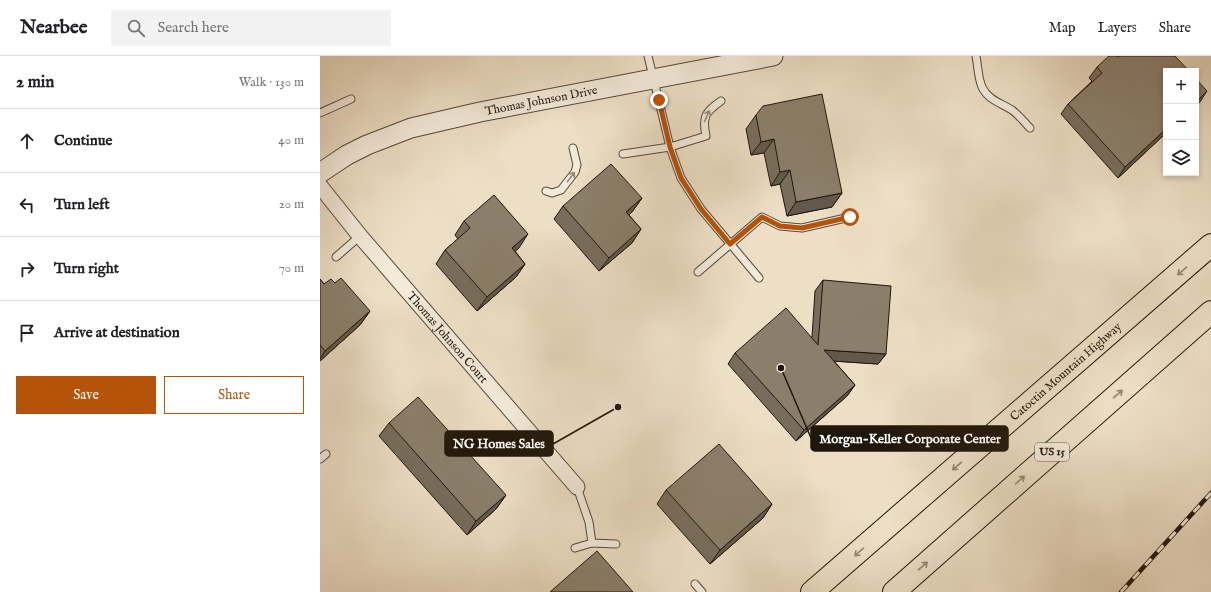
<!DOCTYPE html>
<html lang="en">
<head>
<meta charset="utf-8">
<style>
	:root { --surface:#fff; --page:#f2f2f2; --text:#202124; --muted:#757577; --line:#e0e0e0; --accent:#b45309 }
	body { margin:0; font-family:"IM FELL English",serif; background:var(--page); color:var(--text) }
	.controls { position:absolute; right:12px; top:12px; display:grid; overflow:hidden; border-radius:0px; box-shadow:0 2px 6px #0003 }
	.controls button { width:36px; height:36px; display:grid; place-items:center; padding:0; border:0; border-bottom:1px solid var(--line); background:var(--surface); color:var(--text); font:20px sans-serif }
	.stop { position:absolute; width:12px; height:12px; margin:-9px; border:3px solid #b45309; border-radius:50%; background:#fff }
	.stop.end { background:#b45309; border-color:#fff; box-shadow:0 1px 4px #0008 }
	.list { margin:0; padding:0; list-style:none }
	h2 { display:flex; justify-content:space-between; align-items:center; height:52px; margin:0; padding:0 16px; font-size:17px }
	h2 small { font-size:13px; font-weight:400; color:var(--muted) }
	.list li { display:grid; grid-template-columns:26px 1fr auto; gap:12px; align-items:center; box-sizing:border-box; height:64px; padding:0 16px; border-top:1px solid var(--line) }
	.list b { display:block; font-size:15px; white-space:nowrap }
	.list em { font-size:13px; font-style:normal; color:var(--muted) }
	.actions { display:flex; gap:8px; padding:12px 16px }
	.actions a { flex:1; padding:9px 0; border:1px solid var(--accent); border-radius:0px; text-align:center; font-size:14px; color:var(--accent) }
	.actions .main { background:var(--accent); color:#fff }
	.icon { flex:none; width:22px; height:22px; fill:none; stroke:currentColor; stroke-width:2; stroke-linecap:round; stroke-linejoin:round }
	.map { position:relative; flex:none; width:891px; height:536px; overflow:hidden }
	header { display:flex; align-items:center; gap:24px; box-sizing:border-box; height:56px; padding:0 20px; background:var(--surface); border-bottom:1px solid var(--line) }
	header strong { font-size:19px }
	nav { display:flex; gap:22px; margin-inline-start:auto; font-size:14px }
	.search { width:280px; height:36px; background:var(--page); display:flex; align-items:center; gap:10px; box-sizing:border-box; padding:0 14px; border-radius:0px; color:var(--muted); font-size:15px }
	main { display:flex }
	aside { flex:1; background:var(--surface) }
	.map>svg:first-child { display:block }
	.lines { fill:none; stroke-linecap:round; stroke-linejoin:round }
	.service-casing { stroke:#53493a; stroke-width:9 }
	.minor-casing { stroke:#53493a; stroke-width:17 }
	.tertiary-casing { stroke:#53493a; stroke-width:21 }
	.motorway-casing { stroke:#20170b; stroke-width:24 }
	.service { stroke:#f3eada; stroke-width:7 }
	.minor { stroke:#f3eada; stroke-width:15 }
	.tertiary { stroke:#f3eada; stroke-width:19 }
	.motorway { stroke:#eddfc6; stroke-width:22 }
	.rail-casing { stroke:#20170b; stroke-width:4.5 }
	.rail { stroke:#f3eada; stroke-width:3; stroke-dasharray:9; stroke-linecap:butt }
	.wall { fill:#786d5d; stroke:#20170b }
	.shaded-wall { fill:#61594c; stroke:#20170b }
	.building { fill:#8b7f6c; stroke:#20170b }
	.oneway { stroke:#948b7d }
	.oneway2 { stroke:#918572 }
	.route { stroke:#b45309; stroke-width:5 }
	.labels { text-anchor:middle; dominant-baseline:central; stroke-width:3.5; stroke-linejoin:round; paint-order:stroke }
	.shield { fill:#f3eada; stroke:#5f5649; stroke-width:1 }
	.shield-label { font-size:11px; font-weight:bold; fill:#20170b }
	.street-label { font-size:12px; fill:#20170b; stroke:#f3eada }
	.leader { fill:none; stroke:#20170b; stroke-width:1.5 }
	.callout-dot { fill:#20170b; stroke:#f3eada; stroke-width:1.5 }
	.callout { fill:#20170b; stroke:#20170b; stroke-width:1.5 }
	.callout-label { font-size:13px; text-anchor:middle; font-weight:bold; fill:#fff }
</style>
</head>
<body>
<header>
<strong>Nearbee</strong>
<div class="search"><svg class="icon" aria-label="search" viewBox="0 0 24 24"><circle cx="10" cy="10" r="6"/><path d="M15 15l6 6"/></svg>Search here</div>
<nav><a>Map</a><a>Layers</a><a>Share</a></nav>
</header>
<main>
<aside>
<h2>2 min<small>Walk · 130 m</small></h2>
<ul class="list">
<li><svg class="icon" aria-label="ahead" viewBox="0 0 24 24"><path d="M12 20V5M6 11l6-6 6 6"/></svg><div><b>Continue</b></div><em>40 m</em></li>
<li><svg class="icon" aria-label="left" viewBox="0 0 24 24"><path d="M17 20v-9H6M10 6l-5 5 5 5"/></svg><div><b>Turn left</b></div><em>20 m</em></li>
<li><svg class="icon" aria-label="right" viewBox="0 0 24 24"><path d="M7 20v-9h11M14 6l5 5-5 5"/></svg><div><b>Turn right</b></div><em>70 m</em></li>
<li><svg class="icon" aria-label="arrive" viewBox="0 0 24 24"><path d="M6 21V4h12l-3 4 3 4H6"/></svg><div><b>Arrive at destination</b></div></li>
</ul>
<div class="actions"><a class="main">Save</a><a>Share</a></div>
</aside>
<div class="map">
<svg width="891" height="536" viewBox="0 0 891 536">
	<rect width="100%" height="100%" fill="#eddfc6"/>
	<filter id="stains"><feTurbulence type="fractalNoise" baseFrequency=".005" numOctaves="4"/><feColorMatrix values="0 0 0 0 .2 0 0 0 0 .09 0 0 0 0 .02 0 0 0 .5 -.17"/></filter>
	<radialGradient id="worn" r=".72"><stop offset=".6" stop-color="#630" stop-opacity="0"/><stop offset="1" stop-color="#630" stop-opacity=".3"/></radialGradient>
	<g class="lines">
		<defs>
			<path id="service" d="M 328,0 L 350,91 L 361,122 L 381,153 L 439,222
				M 656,0 C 658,10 658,22 662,31 C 668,44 681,47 692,54 C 699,59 704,66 710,72
				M 0,57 L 31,43
				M 303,98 L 350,91 L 386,80 C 382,61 385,56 401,45
				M 226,135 L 232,137 L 241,134 L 255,116 L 257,109 L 253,92
				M 16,201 L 40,180
				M 378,216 L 442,161 L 460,170 L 482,172 L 530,161
				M 0,403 L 6,398
				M 257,431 L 269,466 L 272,487
				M 255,492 L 272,487 L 296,488
				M 375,528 L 382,536"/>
			<g id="minor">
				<path id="s1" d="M 0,130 L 40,180 L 257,431"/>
			</g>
			<g id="tertiary">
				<path id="s2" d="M 0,117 L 27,99 L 47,89 L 91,72 L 160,56 L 453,0"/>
			</g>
			<g id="motorway">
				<path id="s3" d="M 492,536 L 891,189"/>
				<path d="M 574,536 L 891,256"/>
			</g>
		</defs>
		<use href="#service" class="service-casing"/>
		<use href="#minor" class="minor-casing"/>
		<use href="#tertiary" class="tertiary-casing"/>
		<use href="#motorway" class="motorway-casing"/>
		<use href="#service" class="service"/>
		<use href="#minor" class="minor"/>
		<use href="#tertiary" class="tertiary"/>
		<use href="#motorway" class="motorway"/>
		<defs>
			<path id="rail" d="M 801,536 L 891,437"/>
		</defs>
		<use href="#rail" class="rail-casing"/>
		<use href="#rail" class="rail"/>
	</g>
	<path class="wall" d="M 798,1 L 846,15 L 846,77 L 798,122 L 741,58 L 748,48 L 772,25 L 769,22 L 777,11 Z
		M 436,59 L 522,137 L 512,151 L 467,160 L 460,128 L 451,130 L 444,97 L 431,99 L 426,73 Z
		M 322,142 L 312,156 L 309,159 L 321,173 L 312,187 L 279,215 L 234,163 L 243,150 Z
		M 144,165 L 199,192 L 195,195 L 205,208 L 196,221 L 157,255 L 116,208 L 125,194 L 138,183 L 135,179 Z
		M 0,223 L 4,228 L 15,227 L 50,255 L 40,269 L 0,305 Z
		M 503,224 L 566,298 L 558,308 L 514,305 L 535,329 L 527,340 L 476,385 L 408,308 L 415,297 L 492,281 L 495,235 Z
		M 69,367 L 186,439 L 176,453 L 147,479 L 59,380 Z
		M 346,434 L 452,448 L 443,462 L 390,508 L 337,448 Z"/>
	<path class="shaded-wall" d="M 887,35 L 880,46 L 876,49 L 876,46 Z
		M 846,73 L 846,77 L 798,122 L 805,111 Z
		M 454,83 L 444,97 L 431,99 L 441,86 Z
		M 470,114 L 460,128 L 451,130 L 460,116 Z
		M 522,137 L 512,151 L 467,160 L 476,146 Z
		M 322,142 L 312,156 L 297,170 L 306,156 Z
		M 321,173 L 312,187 L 279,215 L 289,202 Z
		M 208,178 L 199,192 L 182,206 L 192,192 Z
		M 205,208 L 196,221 L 157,255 L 167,241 Z
		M 50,255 L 40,269 L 0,305 L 0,303 L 5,295 Z
		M 504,294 L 566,298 L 558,308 L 496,304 Z
		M 535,329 L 527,340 L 476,385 L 484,374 Z
		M 186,439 L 176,453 L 147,479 L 156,465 Z
		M 452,448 L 443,462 L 390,508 L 400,494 Z"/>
	<path class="building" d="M 789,0 L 797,0 L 798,1 L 800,0 L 855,0 L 869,15 L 846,15 L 846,73 L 805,111 L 748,48 L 782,17 L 777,11 Z
		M 876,23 L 887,35 L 876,46 Z
		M 502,38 L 522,137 L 476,146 L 470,114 L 460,116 L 454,83 L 441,86 L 436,59 L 443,50 Z
		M 291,108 L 322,142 L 306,156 L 321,173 L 289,202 L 243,150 Z
		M 174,139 L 208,178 L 192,192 L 205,208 L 167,241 L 125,194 L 150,172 L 144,165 Z
		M 21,222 L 50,255 L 5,295 L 0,289 L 0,223 L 4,228 L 11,223 L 15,227 Z
		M 503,224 L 571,230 L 566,298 L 504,294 L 535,329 L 484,374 L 415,297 L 466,252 L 498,289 Z
		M 98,341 L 186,439 L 156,465 L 69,367 Z
		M 399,388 L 452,448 L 400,494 L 346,434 Z
		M 277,495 L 313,536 L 230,536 Z"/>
	<defs><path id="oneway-shaft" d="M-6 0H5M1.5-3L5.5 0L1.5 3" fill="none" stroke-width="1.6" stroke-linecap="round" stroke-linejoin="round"/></defs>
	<g class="oneway">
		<use href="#oneway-shaft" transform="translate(387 60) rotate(-66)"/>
		<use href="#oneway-shaft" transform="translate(251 121) rotate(-53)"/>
	</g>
	<g class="oneway2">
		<use href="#oneway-shaft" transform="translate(862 215) rotate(139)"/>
		<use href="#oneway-shaft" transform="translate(798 338) rotate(-41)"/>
		<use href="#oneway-shaft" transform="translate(637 410) rotate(139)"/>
		<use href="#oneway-shaft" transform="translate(700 424) rotate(-41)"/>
		<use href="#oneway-shaft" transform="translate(539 496) rotate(139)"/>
		<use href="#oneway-shaft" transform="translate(603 510) rotate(-41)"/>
	</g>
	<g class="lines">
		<path class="route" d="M 339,44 L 350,91 L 361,122 L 381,153 L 410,188 L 442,161 L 460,170 L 482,172 L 530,161"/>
	</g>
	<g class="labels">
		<rect class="shield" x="715" y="387" width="34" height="18" rx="3"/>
		<g class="shield-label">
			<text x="732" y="396">US 15</text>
		</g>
		<g class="street-label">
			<text stroke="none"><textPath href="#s2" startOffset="235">Thomas Johnson Drive</textPath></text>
			<text stroke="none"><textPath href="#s1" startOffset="198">Thomas Johnson Court</textPath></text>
			<text stroke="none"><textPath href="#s3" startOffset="336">Catoctin Mountain Highway</textPath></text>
		</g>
	</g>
	<path class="leader" d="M461 312L491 382M298 351L233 388"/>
	<g class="callout-dot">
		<circle cx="461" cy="312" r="4"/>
		<circle cx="298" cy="351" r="4"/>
	</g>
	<g class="callout">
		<rect x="491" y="370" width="197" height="25" rx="4"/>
		<rect x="125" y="375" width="108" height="25" rx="4"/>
	</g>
	<g class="callout-label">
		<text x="590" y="387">Morgan-Keller Corporate Center</text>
		<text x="179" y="392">NG Homes Sales</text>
	</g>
	<rect width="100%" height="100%" filter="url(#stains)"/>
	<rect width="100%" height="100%" fill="url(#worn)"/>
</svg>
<div class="controls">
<button>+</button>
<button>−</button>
<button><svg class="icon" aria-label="layers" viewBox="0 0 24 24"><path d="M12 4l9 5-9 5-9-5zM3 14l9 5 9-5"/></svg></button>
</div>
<div class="stop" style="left:530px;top:161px"></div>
<div class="stop end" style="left:339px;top:44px"></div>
</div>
</main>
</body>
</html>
